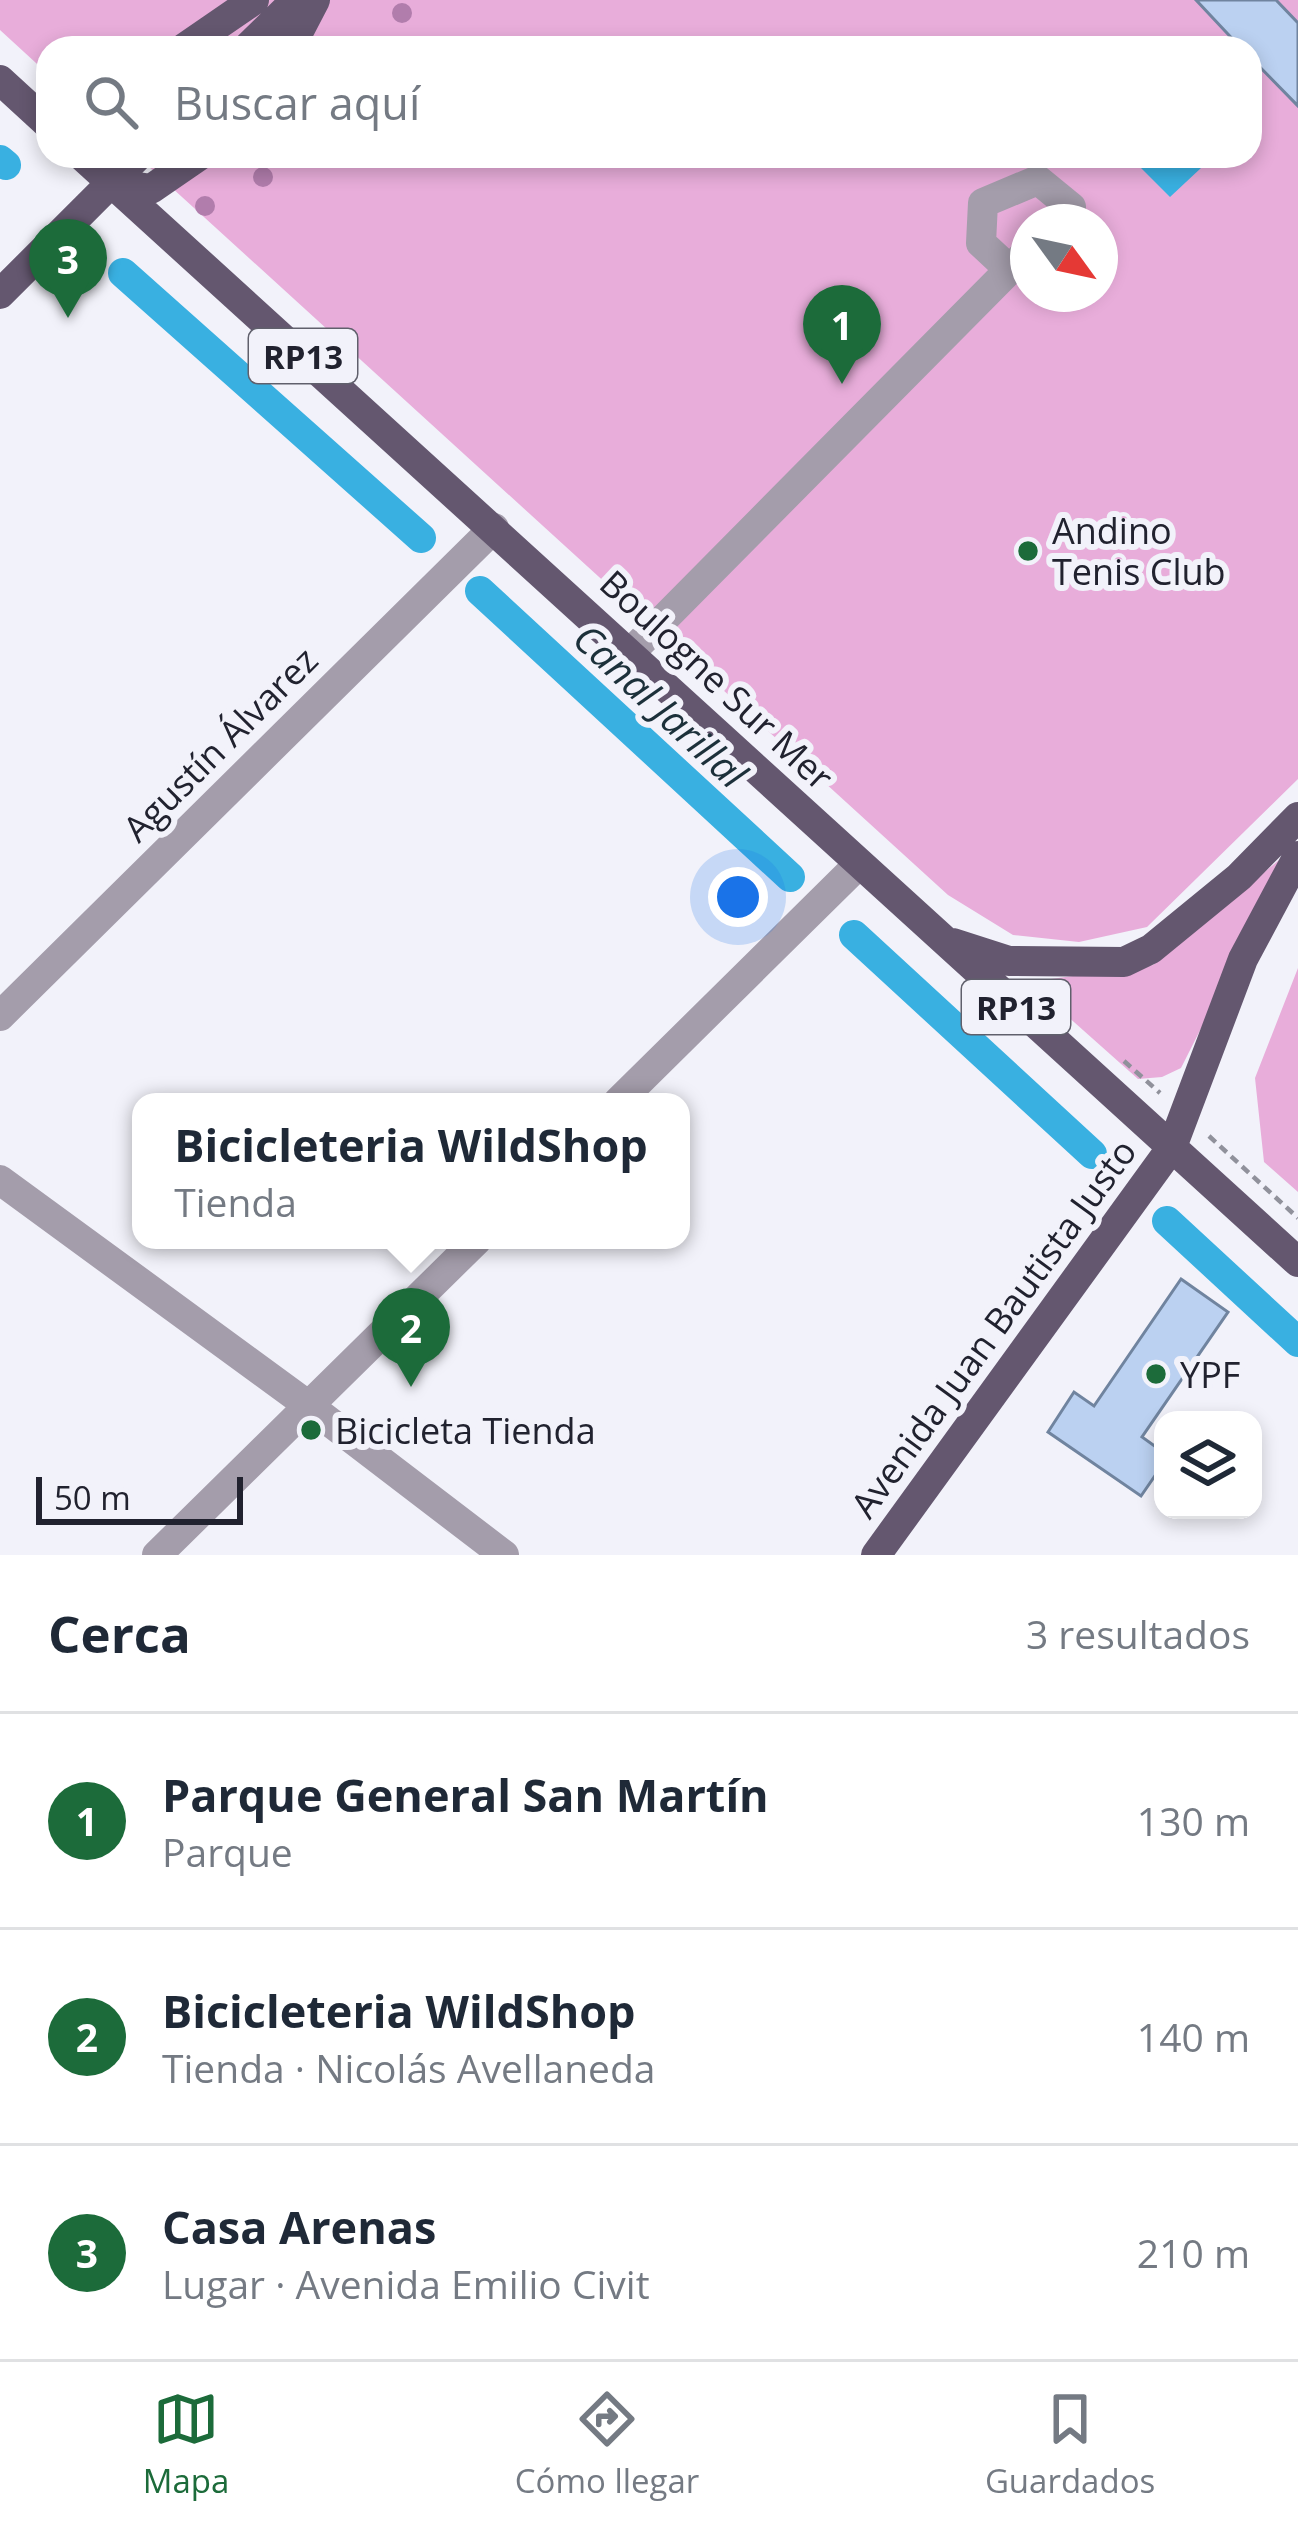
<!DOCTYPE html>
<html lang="es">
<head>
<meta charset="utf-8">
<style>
	:root { --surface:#fff; --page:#f2f2f3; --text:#1f2937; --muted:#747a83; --line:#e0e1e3; --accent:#1c6b3a }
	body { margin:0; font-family:"Open Sans",sans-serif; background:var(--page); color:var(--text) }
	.controls { position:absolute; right:36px; bottom:36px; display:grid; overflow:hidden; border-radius:24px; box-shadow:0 6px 18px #0003 }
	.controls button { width:108px; height:108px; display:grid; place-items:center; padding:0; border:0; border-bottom:3px solid var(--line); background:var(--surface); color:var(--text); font:60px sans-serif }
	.compass { position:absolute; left:1010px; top:204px; width:108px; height:108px; border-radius:50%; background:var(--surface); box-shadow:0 6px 18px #0003; rotate:123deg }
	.scale { position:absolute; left:36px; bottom:30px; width:207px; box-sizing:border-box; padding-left:12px; border:6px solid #21222f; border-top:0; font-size:33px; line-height:42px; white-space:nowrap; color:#21222f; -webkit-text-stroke:9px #f2f2fa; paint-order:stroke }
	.you { position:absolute; left:738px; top:897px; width:42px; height:42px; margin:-30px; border:9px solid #fff; border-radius:50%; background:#1a73e8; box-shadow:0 0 0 18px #1a73e833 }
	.badge { display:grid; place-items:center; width:78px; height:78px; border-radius:50%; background:var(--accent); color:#fff; font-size:39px; font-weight:700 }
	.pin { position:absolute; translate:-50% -99px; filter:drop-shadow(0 3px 6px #0008) }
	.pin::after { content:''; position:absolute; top:63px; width:42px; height:36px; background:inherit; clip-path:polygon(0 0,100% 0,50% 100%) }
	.popup { position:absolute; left:132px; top:1093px; width:558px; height:156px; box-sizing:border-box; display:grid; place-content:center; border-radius:24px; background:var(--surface); filter:drop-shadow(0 3px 9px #0005); font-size:39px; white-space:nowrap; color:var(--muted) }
	.popup b { font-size:45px; color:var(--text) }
	.popup::after { content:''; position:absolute; left:50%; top:100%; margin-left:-24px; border:24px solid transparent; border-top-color:var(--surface) }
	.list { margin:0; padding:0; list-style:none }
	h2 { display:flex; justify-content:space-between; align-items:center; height:156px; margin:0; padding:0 48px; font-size:51px }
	h2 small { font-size:39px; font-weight:400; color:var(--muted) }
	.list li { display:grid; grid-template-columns:78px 1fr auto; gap:36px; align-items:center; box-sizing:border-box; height:216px; padding:0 48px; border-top:3px solid var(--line) }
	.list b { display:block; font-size:45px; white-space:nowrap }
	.list p { margin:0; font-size:39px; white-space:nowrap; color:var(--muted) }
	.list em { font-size:39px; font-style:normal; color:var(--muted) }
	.icon { flex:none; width:66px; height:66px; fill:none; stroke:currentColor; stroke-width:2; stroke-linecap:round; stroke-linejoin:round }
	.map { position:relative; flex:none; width:1298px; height:1555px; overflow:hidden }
	.search { position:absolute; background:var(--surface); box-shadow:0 6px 18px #0003; left:36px; right:36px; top:36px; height:132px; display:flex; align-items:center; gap:30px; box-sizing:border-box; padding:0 42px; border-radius:36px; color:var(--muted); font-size:45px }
	.sheet { height:804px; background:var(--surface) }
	nav { display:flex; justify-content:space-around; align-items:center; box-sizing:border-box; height:168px; border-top:3px solid var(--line); background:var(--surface); font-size:33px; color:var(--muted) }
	nav a { display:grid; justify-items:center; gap:6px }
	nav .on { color:var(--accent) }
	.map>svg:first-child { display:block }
	.green { fill:#e8adda; fill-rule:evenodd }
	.water { fill:#39b0e1 }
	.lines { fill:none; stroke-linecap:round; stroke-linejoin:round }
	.canal { stroke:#39b0e1; stroke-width:30 }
	.building { fill:#bbd1f1; stroke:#70849f; stroke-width:3 }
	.path { stroke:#90919b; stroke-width:4.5; stroke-dasharray:9 6; stroke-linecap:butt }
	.minor { stroke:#a49dab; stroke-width:30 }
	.major { stroke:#64576f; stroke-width:30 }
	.tree { fill:#b17dac }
	.poi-dot { fill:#1c6b3a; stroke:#f2f2fa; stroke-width:4.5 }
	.labels { text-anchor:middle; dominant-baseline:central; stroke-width:12; stroke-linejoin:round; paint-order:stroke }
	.shield { fill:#f2f2fa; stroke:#60606c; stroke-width:3 }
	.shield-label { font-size:33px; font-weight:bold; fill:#21222f }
	.poi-label { font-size:36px; fill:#21222f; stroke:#f2f2fa; text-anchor:start }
	.street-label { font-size:36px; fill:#21222f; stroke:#f2f2fa }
	.water-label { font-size:39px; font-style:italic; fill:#1c303a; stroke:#f2f2fa }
</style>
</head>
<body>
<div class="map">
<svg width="1298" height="1555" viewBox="0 0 1298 1555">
	<rect width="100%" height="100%" fill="#f2f2fa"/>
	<path class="green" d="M 0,0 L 1298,0 L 1298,779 L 1147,927 L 1079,942 L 1013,935 L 948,895 L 137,156 L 1250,156 L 1250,48 L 48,48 L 48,74 L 0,30 ZM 1028,222 L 1100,222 L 1100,294 L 1028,294 Z
		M 1291,850 L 1181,1068 L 1162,1077 L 1138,1079 L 1029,982 L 1153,965 Z
		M 1298,968 L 1298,1192 L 1264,1162 L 1255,1078 Z"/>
	<path class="water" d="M 1129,156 L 1189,156 L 1201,168 L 1170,197 Z"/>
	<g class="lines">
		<path class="canal" d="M 0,160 L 6,165
			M 123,273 L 421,538
			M 480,591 L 790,877
			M 854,935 L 1092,1154
			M 1167,1221 L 1298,1342"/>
	</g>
	<path class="building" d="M 1196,0 L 1276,0 L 1298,23 L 1298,106 L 1250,57 L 1250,48 L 1241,48 Z
		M 1181,1279 L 1228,1312 L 1142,1437 L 1163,1452 L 1163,1464 L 1141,1496 L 1048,1432 L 1074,1392 L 1094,1406 Z"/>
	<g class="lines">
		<path class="path" d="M 1124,1061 L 1160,1093
			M 1209,1136 L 1298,1218"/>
		<path class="minor" d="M 1010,270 L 981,243 L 983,203 L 1038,180 L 1071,207 L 1056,222
			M 630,653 L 1028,251
			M 0,1016 L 494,528
			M 618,1102 L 859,864
			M 0,1180 L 309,1406 L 504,1555
			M 157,1555 L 477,1240"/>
		<path class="major" d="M 184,48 L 254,0
			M 247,48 L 296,0
			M 290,48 L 315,0
			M 0,80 L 48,124
			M 82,156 L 1298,1262
			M 112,183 L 151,189 L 199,156
			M 0,294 L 138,156
			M 953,943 L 1009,961 L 1124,962 L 1151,949 L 1239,877 L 1298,817
			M 876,1555 L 1172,1147 L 1243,959 L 1298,856"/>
	</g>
	<g class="tree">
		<circle cx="402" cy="13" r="10"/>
		<circle cx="263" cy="177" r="10"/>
		<circle cx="205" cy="206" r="10"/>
	</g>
	<g class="poi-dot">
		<circle cx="1028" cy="551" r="12"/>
		<circle cx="1156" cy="1374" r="12"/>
		<circle cx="311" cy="1430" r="12"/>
	</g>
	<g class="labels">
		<g class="shield">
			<rect x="249" y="329" width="108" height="54" rx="9"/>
			<rect x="962" y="980" width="108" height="54" rx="9"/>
		</g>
		<g class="shield-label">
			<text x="303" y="356">RP13</text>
			<text x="1016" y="1007">RP13</text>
		</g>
		<g class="poi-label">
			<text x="1052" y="530">Andino<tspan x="1052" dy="41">Tenis Club</tspan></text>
			<text x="1180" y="1374">YPF</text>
			<text x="335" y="1430">Bicicleta Tienda</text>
		</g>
		<g class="street-label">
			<text transform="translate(717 680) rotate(43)">Boulogne Sur Mer</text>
			<text transform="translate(220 744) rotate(-45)">Agustín Álvarez</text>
			<text transform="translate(993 1328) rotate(-54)">Avenida Juan Bautista Justo</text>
		</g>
		<g class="water-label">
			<text transform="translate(661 705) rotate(43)">Canal Jarillal</text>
		</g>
	</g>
</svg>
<div class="controls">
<button><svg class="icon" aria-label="layers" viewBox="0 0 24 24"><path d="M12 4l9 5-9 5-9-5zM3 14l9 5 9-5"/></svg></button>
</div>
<svg class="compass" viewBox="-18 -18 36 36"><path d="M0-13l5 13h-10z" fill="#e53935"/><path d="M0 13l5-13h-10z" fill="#747a83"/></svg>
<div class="scale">50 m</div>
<div class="you"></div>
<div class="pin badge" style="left:842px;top:384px">1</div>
<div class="pin badge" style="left:411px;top:1387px">2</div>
<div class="popup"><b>Bicicleteria WildShop</b>Tienda</div>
<div class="pin badge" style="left:68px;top:318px">3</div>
<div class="search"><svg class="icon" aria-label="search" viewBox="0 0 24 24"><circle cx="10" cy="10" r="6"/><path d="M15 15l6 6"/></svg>Buscar aquí</div>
</div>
<section class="sheet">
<h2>Cerca<small>3 resultados</small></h2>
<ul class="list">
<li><span class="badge">1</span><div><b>Parque General San Martín</b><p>Parque</p></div><em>130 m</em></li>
<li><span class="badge">2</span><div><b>Bicicleteria WildShop</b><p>Tienda · Nicolás Avellaneda</p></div><em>140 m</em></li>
<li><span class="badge">3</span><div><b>Casa Arenas</b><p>Lugar · Avenida Emilio Civit</p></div><em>210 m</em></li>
</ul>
</section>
<nav>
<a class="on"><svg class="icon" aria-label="map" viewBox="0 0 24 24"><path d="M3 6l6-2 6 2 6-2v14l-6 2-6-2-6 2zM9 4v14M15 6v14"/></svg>Mapa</a>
<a><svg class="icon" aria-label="directions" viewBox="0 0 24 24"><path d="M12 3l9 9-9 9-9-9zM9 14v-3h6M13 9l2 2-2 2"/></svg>Cómo llegar</a>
<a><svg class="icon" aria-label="saved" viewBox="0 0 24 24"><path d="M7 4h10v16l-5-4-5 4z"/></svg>Guardados</a>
</nav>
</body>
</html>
